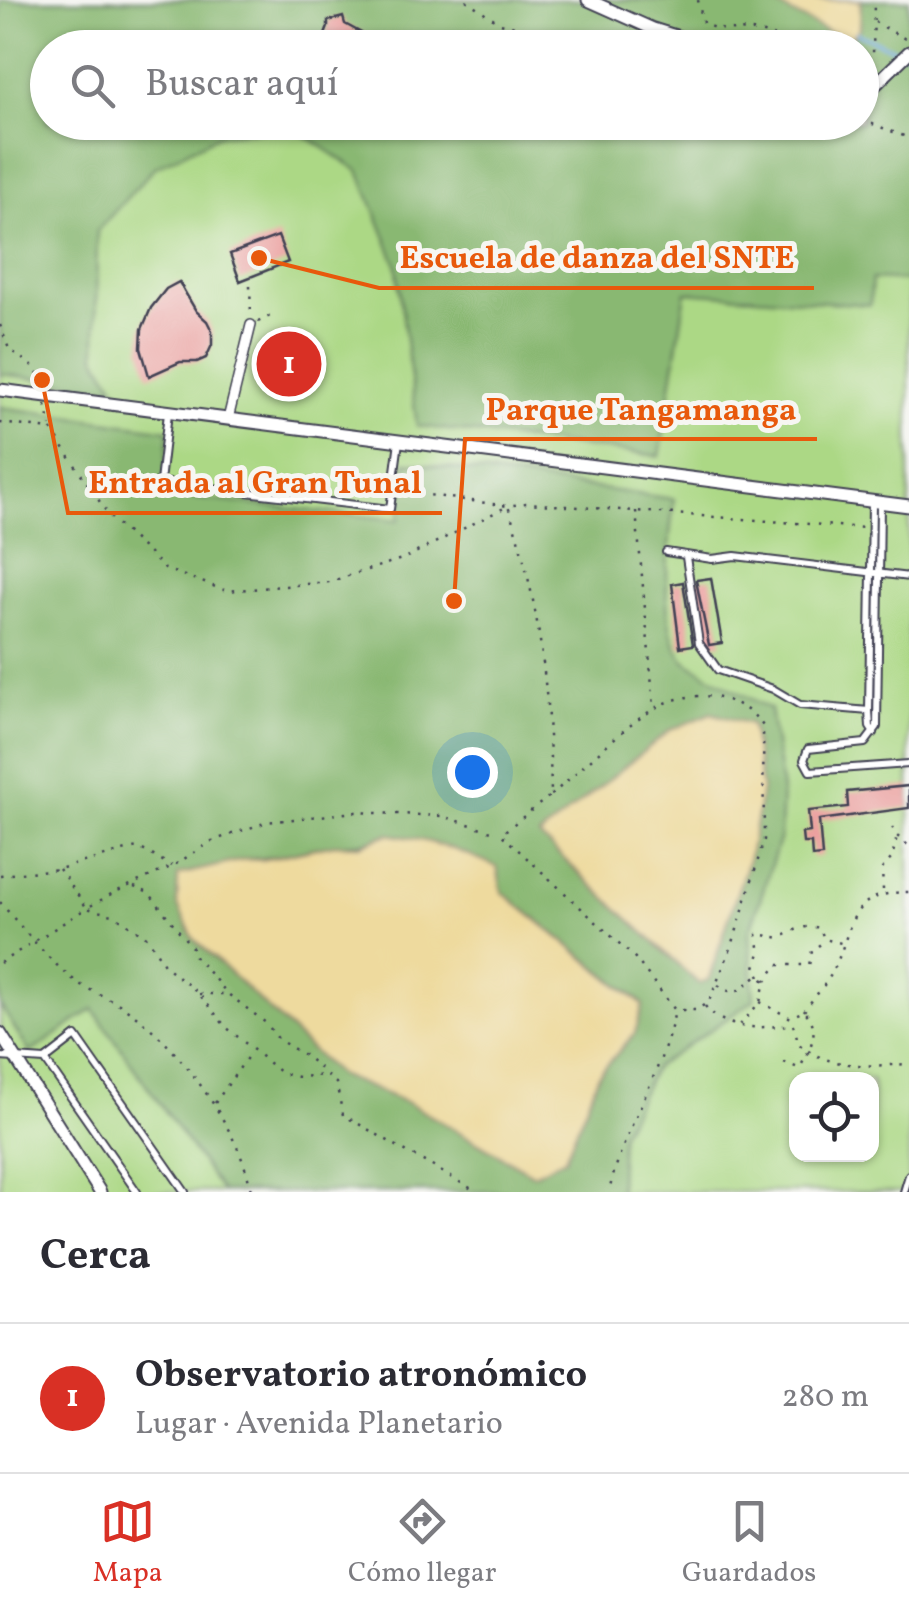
<!DOCTYPE html>
<html lang="es">
<head>
<meta charset="utf-8">
<style>
	:root { --surface:#fff; --page:#f7f7f7; --text:#2b2b33; --muted:#7c7c81; --line:#e1e1e2; --accent:#d93025 }
	body { margin:0; font-family:Vollkorn,serif; background:var(--page); color:var(--text) }
	.controls { position:absolute; right:30px; bottom:30px; display:grid; overflow:hidden; border-radius:20px; box-shadow:0 2px 8px #0004 }
	.controls button { width:90px; height:90px; display:grid; place-items:center; padding:0; border:0; border-bottom:2px solid var(--line); background:var(--surface); color:var(--text); font:50px sans-serif }
	.you { position:absolute; left:472px; top:772px; width:35px; height:35px; margin:-25px; border:8px solid #fff; border-radius:50%; background:#1a73e8; box-shadow:0 0 0 15px #1a73e833 }
	.badge { display:grid; place-items:center; width:65px; height:65px; border-radius:50%; background:var(--accent); color:#fff; font-size:32px; font-weight:700 }
	.pin { position:absolute; translate:-50% -50%; border:5px solid #fff; box-shadow:0 2px 10px #0006 }
	.list { margin:0; padding:0; list-style:none }
	h2 { display:flex; justify-content:space-between; align-items:center; height:130px; margin:0; padding:0 40px; font-size:42px }
	h2 small { font-size:32px; font-weight:400; color:var(--muted) }
	.list li { display:grid; grid-template-columns:65px 1fr auto; gap:30px; align-items:center; box-sizing:border-box; height:150px; padding:0 40px; border-top:2px solid var(--line) }
	.list b { display:block; font-size:38px; white-space:nowrap }
	.list p { margin:0; font-size:32px; white-space:nowrap; color:var(--muted) }
	.list em { font-size:32px; font-style:normal; color:var(--muted) }
	.icon { flex:none; width:55px; height:55px; fill:none; stroke:currentColor; stroke-width:2; stroke-linecap:round; stroke-linejoin:round }
	.map { position:relative; flex:none; width:909px; height:1192px; overflow:hidden }
	.search { position:absolute; background:var(--surface); box-shadow:0 2px 8px #0004; left:30px; right:30px; top:30px; height:110px; display:flex; align-items:center; gap:25px; box-sizing:border-box; padding:0 35px; border-radius:55px; color:var(--muted); font-size:38px }
	.sheet { height:280px; background:var(--surface) }
	nav { display:flex; justify-content:space-around; align-items:center; box-sizing:border-box; height:140px; border-top:2px solid var(--line); background:var(--surface); font-size:28px; color:var(--muted) }
	nav a { display:grid; justify-items:center; gap:5px }
	nav .on { color:var(--accent) }
	.map>svg:first-child { display:block }
	.green { fill:#acd885; stroke:#677d60; stroke-width:2.5; fill-rule:evenodd }
	.forest { fill:#89b872; stroke:#566d56; stroke-width:2.5; fill-rule:evenodd }
	.sand { fill:#eeda9e; stroke:#887e6c; stroke-width:2.5 }
	.lines { fill:none; stroke-linecap:round; stroke-linejoin:round }
	.stream { stroke:#71a9e0; stroke-width:4 }
	.building { fill:#ea9292 }
	.service-casing { stroke:#414053; stroke-width:10 }
	.pedestrian-casing { stroke:#414053; stroke-width:12 }
	.minor-casing { stroke:#414053; stroke-width:15 }
	.path { stroke:#414053; stroke-width:2.5; stroke-dasharray:2.5 8; stroke-linecap:butt }
	.service { stroke:#fff; stroke-width:6 }
	.pedestrian { stroke:#fff; stroke-width:9 }
	.minor { stroke:#fff; stroke-width:11 }
	.leader { fill:none; stroke:#e8590c; stroke-width:4 }
	.callout-dot { fill:#e8590c; stroke:#f6f6f2; stroke-width:4 }
	.callout-label { font-size:32px; text-anchor:middle; font-weight:bold; fill:#e8590c; stroke:#f6f6f2; stroke-width:10; stroke-linejoin:round; paint-order:stroke }
</style>
</head>
<body>
<div class="map">
<svg width="909" height="1192" viewBox="0 0 909 1192">
	<rect width="100%" height="100%" fill="#f6f6f2"/>
	<filter id="ink" filterUnits="userSpaceOnUse"><feTurbulence type="fractalNoise" baseFrequency=".01" numOctaves="2"/><feDisplacementMap in="SourceGraphic" scale="20" xChannelSelector="R" yChannelSelector="G"/><feConvolveMatrix kernelMatrix="1 2 1 2 8 2 1 2 1" color-interpolation-filters="sRGB"/></filter>
	<filter id="wash" filterUnits="userSpaceOnUse"><feTurbulence type="fractalNoise" baseFrequency=".0048" numOctaves="4" result="noise"/><feDisplacementMap in="SourceGraphic" scale="40" xChannelSelector="R" yChannelSelector="G"/><feGaussianBlur stdDeviation="2.25" result="paint"/><feColorMatrix in="noise" values="0 0 0 0 0 0 0 0 0 0 0 0 0 0 0 0 0 1.4 0 .05"/><feComposite in="paint" operator="in"/></filter>
	<g filter="url(#wash)">
		<rect width="100%" height="100%" fill="#efecd9"/>
		<path class="green" d="M 0,0 L 766,0 L 848,42 L 860,28 L 861,0 L 909,0 L 909,1192 L 0,1192 ZM 48,48 L 862,48 L 862,122 L 48,122 ZM 796,1080 L 872,1080 L 872,1154 L 796,1154 Z"/>
		<path class="forest" d="M 0,0 L 766,0 L 848,42 L 860,28 L 861,0 L 909,0 L 909,281 L 872,279 L 870,305 L 686,292 L 660,456 L 417,426 L 396,263 L 359,171 L 292,127 L 219,135 L 154,168 L 97,231 L 96,356 L 116,389 L 0,374 ZM 48,48 L 862,48 L 862,122 L 48,122 Z
			M 0,407 L 169,430 L 163,495 L 399,520 L 406,462 L 674,499 C 670,538 656,625 683,658 C 691,668 754,700 770,709 L 782,790 L 780,837 L 749,934 L 754,1000 L 654,1068 L 621,1134 L 619,1192 L 222,1192 L 93,1009 L 30,1053 L 0,1005 ZM 387,835 L 502,892 L 643,1004 L 635,1033 L 599,1074 L 565,1158 L 533,1174 L 408,1103 L 338,1075 L 193,938 L 246,859 C 276,860 304,848 333,845 C 359,842 361,845 387,835 Z"/>
		<path class="sand" d="M 766,0 L 861,0 L 860,28 L 848,42 Z
			M 711,713 L 751,724 L 762,790 L 749,857 L 709,979 L 699,984 L 539,836 L 670,730 Z
			M 387,834 C 427,839 460,849 497,867 L 502,892 L 643,1005 L 635,1033 L 599,1074 L 565,1158 L 533,1174 L 408,1103 L 338,1075 L 193,938 L 177,904 L 178,875 L 246,859 L 261,860 L 334,844 L 360,845 Z"/>
		<g class="lines">
			<path class="stream" d="M 857,33 L 903,53"/>
		</g>
		<g id="blocks">
			<path class="building" d="M 343,17 L 345,24 L 367,36 L 356,48 L 320,48 L 328,27 L 328,21 Z
				M 278,236 L 288,262 L 240,281 L 230,254 Z
				M 179,282 L 196,311 L 207,321 L 212,331 L 212,345 L 206,358 L 197,362 L 180,362 L 149,376 L 141,348 L 142,329 L 151,308 L 166,289 Z
				M 280,334 L 287,347 L 302,347 L 314,360 L 309,377 L 293,383 L 289,397 L 278,392 L 265,374 L 266,351 Z
				M 711,578 L 722,643 L 709,645 L 696,580 Z
				M 683,582 L 693,645 L 680,647 L 672,584 Z
				M 909,786 L 909,808 L 819,820 L 822,856 L 812,857 L 811,843 L 803,843 L 802,833 L 810,832 L 808,811 L 848,807 L 847,792 Z"/>
		</g>
	</g>
	<g filter="url(#ink)">
		<use href="#blocks" fill-opacity="0" stroke="#414053" stroke-width="2.5"/>
		<g class="lines">
			<defs>
				<path id="service" d="M 168,413 L 160,482 L 390,509 L 399,441
					M 872,503 L 869,711 L 870,727 L 874,733
					M 880,504 L 877,727 L 865,743 L 808,749 L 804,760 L 810,771 L 909,764
					M 666,552 L 712,559 L 735,556 L 909,577
					M 686,557 L 699,643 L 718,670 L 773,689 L 800,705 L 869,711
					M 0,1057 L 45,1060 L 76,1036 L 185,1192
					M 45,1060 L 137,1192
					M 904,1192 L 909,1175"/>
				<path id="pedestrian" d="M 228,419 L 251,325"/>
				<path id="minor" d="M 588,0 L 653,29 L 714,48
					M 862,89 L 872,88 L 909,52
					M 0,390 L 909,506
					M 0,1033 L 100,1192"/>
			</defs>
			<use href="#service" class="service-casing"/>
			<use href="#pedestrian" class="pedestrian-casing"/>
			<use href="#minor" class="minor-casing"/>
			<path class="path" d="M 466,0 L 500,23 L 624,48
				M 698,0 L 703,23 C 723,34 739,28 759,32 C 773,35 786,42 799,48
				M 875,22 L 907,40
				M 862,67 L 868,66 L 873,56 L 874,0
				M 862,120 L 909,138
				M 250,286 L 251,315
				M 258,322 L 276,313
				M 0,325 L 9,349 L 35,368 L 42,382
				M 46,405 L 51,426
				M 0,423 L 51,429 L 110,517 L 165,569 L 227,591 L 329,582 L 405,558 L 508,506 C 541,607 549,690 551,795 L 501,834 L 635,958 L 675,1010 C 663,1074 623,1128 609,1192
				M 399,491 L 508,506 L 526,503 L 864,528
				M 636,511 L 654,707
				M 551,795 C 584,767 616,733 652,710 C 687,688 738,691 763,726 L 764,840 L 732,946 L 709,1001 L 697,1010 L 676,1010
				M 892,827 L 897,836 L 909,846
				M 59,869 L 87,908 L 113,893 L 173,866 L 212,841 L 267,822 L 355,812 L 442,816 L 498,833
				M 0,875 L 59,869 L 137,847 L 172,866
				M 134,887 L 149,893 L 194,950 L 195,957 L 228,994 L 266,1023 L 279,1040 L 306,1056 L 325,1073
				M 883,890 L 882,869 L 892,858 L 897,836
				M 0,902 C 23,929 46,958 74,980 C 88,991 107,996 122,1006 C 174,1039 242,1130 251,1192
				M 0,963 L 87,908 L 116,916 L 148,938 L 165,966 L 199,994 L 226,1027 L 281,1073 L 298,1077 L 326,1075 L 336,1083 L 343,1115 L 477,1192
				M 760,976 L 755,967 L 760,953 L 757,934 L 781,938 C 793,930 805,924 820,928 L 824,939 L 841,943
				M 766,981 L 777,965 L 809,965 L 812,951 L 823,942
				M 718,985 C 736,999 742,987 757,976 L 762,977 L 765,982 L 760,1002 L 740,1025
				M 199,994 L 226,994
				M 760,1002 L 791,1018 L 799,1044 C 829,1070 872,1066 909,1064
				M 705,1006 C 726,1032 759,1028 789,1025
				M 804,1011 C 813,998 826,985 833,971 C 855,926 845,893 909,892
				M 784,1062 L 798,1068 L 802,1064 C 812,1045 821,1027 804,1011 L 793,1016
				M 215,1103 L 251,1052"/>
			<use href="#service" class="service"/>
			<use href="#pedestrian" class="pedestrian"/>
			<use href="#minor" class="minor"/>
		</g>
	</g>
	<path class="leader" d="M259 258L379 288H814M454 601L465 439H817M42 380L68 513H442"/>
	<g class="callout-dot">
		<circle cx="259" cy="258" r="10"/>
		<circle cx="454" cy="601" r="10"/>
		<circle cx="42" cy="380" r="10"/>
	</g>
	<g class="callout-label">
		<text x="597" y="268">Escuela de danza del SNTE</text>
		<text x="641" y="420">Parque Tangamanga</text>
		<text x="255" y="493">Entrada al Gran Tunal</text>
	</g>
</svg>
<div class="controls">
<button><svg class="icon" aria-label="locate" viewBox="0 0 24 24"><circle cx="12" cy="12" r="6"/><path d="M12 2v4M12 18v4M2 12h4M18 12h4"/></svg></button>
</div>
<div class="you"></div>
<div class="pin badge" style="left:289px;top:364px">1</div>
<div class="search"><svg class="icon" aria-label="search" viewBox="0 0 24 24"><circle cx="10" cy="10" r="6"/><path d="M15 15l6 6"/></svg>Buscar aquí</div>
</div>
<section class="sheet">
<h2>Cerca<small></small></h2>
<ul class="list">
<li><span class="badge">1</span><div><b>Observatorio atronómico</b><p>Lugar · Avenida Planetario</p></div><em>280 m</em></li>
</ul>
</section>
<nav>
<a class="on"><svg class="icon" aria-label="map" viewBox="0 0 24 24"><path d="M3 6l6-2 6 2 6-2v14l-6 2-6-2-6 2zM9 4v14M15 6v14"/></svg>Mapa</a>
<a><svg class="icon" aria-label="directions" viewBox="0 0 24 24"><path d="M12 3l9 9-9 9-9-9zM9 14v-3h6M13 9l2 2-2 2"/></svg>Cómo llegar</a>
<a><svg class="icon" aria-label="saved" viewBox="0 0 24 24"><path d="M7 4h10v16l-5-4-5 4z"/></svg>Guardados</a>
</nav>
</body>
</html>
